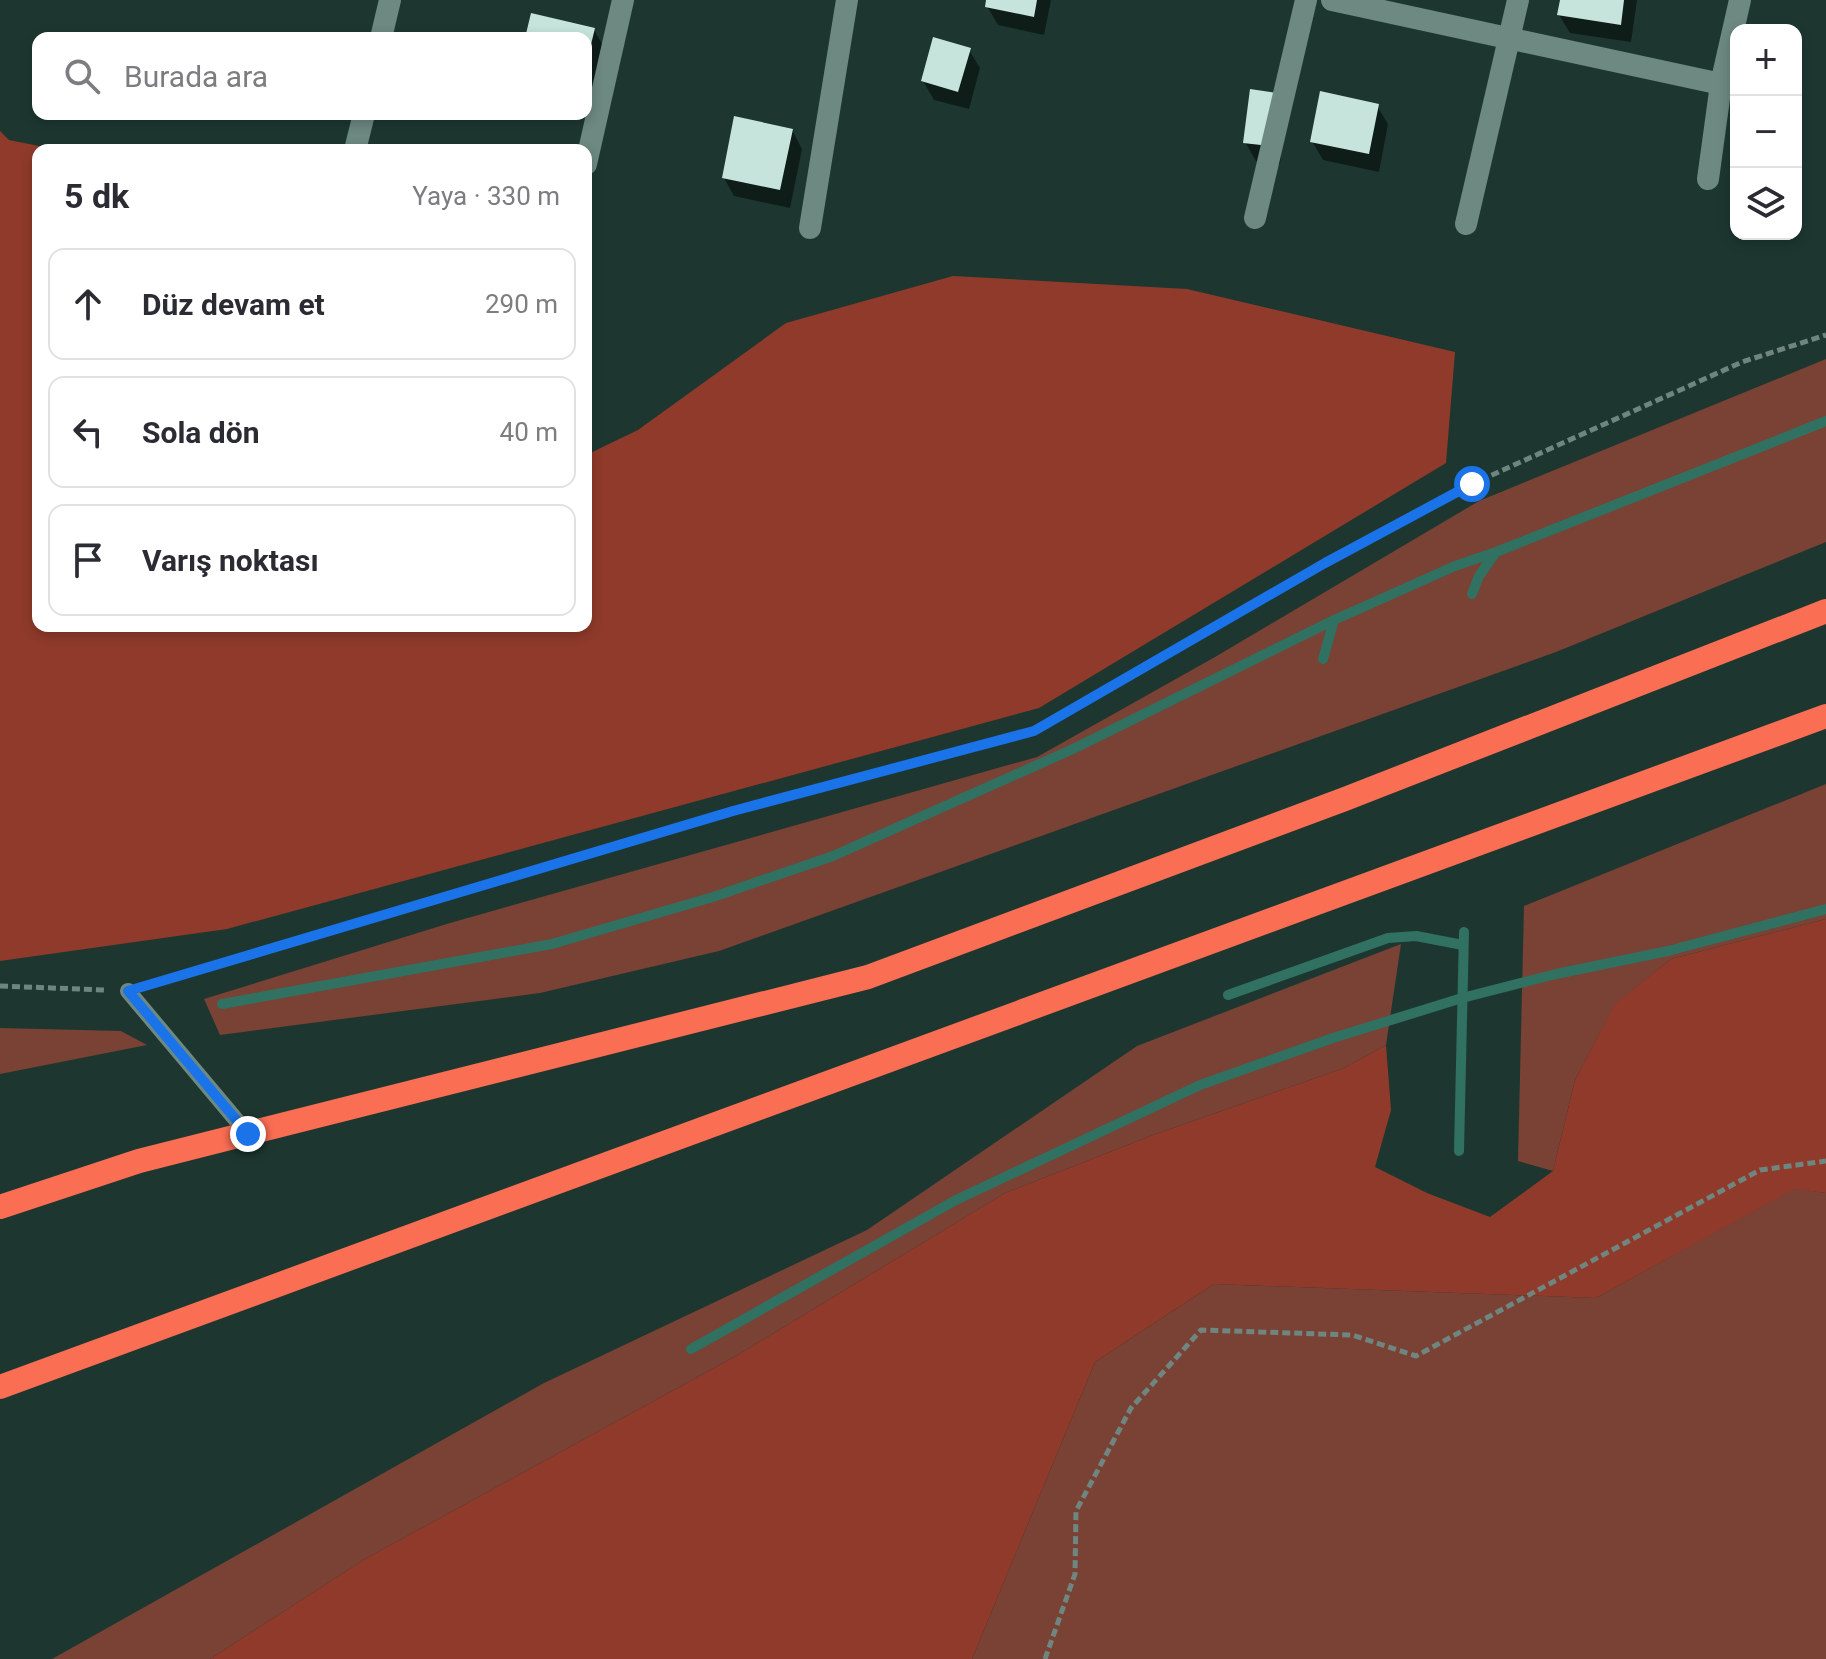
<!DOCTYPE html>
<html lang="tr">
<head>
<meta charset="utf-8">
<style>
	:root { --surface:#fff; --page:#f2f2f3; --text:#2b2b33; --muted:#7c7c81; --line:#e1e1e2 }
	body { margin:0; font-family:Roboto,sans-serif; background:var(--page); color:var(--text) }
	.controls { position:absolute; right:24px; top:24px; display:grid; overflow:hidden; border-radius:16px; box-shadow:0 4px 12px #0003 }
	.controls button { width:72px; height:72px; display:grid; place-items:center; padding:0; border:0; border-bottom:2px solid var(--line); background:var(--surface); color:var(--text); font:40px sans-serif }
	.stop { position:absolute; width:24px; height:24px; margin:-18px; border:6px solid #1a73e8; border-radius:50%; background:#fff }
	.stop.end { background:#1a73e8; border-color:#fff; box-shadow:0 2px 8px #0008 }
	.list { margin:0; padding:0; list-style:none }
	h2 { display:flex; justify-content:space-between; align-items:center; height:104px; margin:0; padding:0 32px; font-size:34px }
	h2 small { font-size:26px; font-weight:400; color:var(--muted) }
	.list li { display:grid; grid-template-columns:52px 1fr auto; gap:24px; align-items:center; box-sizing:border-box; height:112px; margin:0 16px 16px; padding:0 16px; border:2px solid var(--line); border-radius:16px }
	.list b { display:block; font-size:30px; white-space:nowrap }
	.list em { font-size:26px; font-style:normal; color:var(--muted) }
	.icon { flex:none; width:44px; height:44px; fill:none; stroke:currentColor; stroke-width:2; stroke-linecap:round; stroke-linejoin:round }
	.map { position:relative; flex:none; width:1826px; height:1659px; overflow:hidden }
	.search { position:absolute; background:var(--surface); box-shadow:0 4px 12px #0003; left:32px; top:32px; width:560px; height:88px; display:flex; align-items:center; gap:20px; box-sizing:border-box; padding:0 28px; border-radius:16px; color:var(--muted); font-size:30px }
	.panel { position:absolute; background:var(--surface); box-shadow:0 4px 12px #0003; left:32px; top:144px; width:560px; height:488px; border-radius:16px }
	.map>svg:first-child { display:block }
	.green { fill:#7a4135 }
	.forest { fill:#8f3a2a }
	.shadow { fill:#0007 }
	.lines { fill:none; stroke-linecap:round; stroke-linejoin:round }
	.stream { stroke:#307162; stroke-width:10 }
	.building { fill:#c6e4db }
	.path { stroke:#6f857f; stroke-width:5; stroke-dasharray:8 4; stroke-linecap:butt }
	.service { stroke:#6d8981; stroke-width:16 }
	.minor { stroke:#6d8981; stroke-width:22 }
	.motorway { stroke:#fa6e53; stroke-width:24 }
	.route { stroke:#1a73e8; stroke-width:10 }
</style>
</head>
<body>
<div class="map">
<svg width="1826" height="1659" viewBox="0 0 1826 1659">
	<rect width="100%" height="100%" fill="#1d3730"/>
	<path class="green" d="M 1826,359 L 1826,542 L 1556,652 L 719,951 L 540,993 L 220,1035 L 204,999 L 450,923 L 1037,757 L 1215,657 L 1479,501 Z
		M 1826,784 L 1826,919 L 1671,959 L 1615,1005 L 1575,1080 L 1553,1171 L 1518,1161 L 1524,906 Z
		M 1401,944 L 1386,1045 L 1344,1068 L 1153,1135 L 1005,1193 L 736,1356 L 365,1559 L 210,1659 L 52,1659 L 544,1383 L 867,1230 L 1137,1046 Z
		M 0,1028 L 121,1031 L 147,1045 L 0,1074 Z
		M 1794,1188 L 1826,1193 L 1826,1659 L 972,1659 L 1095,1362 L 1214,1284 L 1596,1298 Z"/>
	<path class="forest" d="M 0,131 L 9,140 L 59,150 L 38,150 L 38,626 L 586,626 L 586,455 L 638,430 L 786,323 L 953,276 L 1187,289 L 1455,352 L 1446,463 L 1039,708 L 227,929 L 0,961 Z
		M 1826,919 L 1826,1193 L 1794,1189 L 1596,1298 L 1214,1284 L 1095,1362 L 972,1659 L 210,1659 L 365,1559 L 736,1356 L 1005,1193 L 1153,1135 L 1344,1068 L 1386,1045 L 1391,1110 L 1375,1167 L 1427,1193 L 1490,1217 L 1553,1171 L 1575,1080 L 1615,1004 L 1671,959 Z"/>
	<path class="shadow" d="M 988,0 L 1051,0 L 1044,35 L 998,25 L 987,6 Z
		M 1562,0 L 1637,0 L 1631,42 L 1570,33 L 1559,15 Z
		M 594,30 L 605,49 L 589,111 L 586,110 L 586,38 L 527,38 Z
		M 969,50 L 980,68 L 969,109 L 934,100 L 923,81 Z
		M 1377,106 L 1388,124 L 1379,172 L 1323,160 L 1312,141 Z
		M 1286,114 L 1280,164 L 1256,161 L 1245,142 Z
		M 792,130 L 802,149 L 790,208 L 734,196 L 724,178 Z
		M 1796,202 L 1802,224 L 1796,226 Z"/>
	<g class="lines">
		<path class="stream" d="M 1472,594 L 1479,576 L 1496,552
			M 1323,659 L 1334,620
			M 1228,995 L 1388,938 L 1416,936 L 1463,945
			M 222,1004 L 552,944 L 713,897 L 833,856 L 1073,749 L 1334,620 L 1455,566 L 1496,552 L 1826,421
			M 1459,1151 L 1464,932
			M 691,1349 L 956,1200 L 1200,1085 L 1333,1038 L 1462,998 L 1556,974 L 1668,951 L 1826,909"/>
	</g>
	<path class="building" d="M 986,0 L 1037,0 L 1034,17 L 985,7 Z
		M 1560,0 L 1624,0 L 1621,25 L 1557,15 Z
		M 531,13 L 595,28 L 587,61 L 586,38 L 525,38 Z
		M 933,37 L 971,48 L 958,92 L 921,81 Z
		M 1250,89 L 1277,93 L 1270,146 L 1243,143 Z
		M 1320,91 L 1379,104 L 1369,154 L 1310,142 Z
		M 734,116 L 793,129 L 780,190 L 722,178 Z"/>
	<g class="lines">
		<path class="path" d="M 154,984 L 733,811 L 1034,731 L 1325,563 L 1472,484 L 1742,362 L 1826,335
			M 0,986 L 105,990
			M 1045,1659 L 1075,1574 L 1076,1511 L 1131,1408 L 1201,1330 L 1352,1335 L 1416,1356 L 1760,1170 L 1826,1161"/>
		<path class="service" d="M 128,991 L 248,1134"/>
		<path class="minor" d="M 1332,0 L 1721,84
			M 381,38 L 390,0
			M 355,150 L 364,114
			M 586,164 L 623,0
			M 1708,179 L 1721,84 L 1740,0
			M 1255,218 L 1306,0
			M 1466,224 L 1518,0
			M 810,228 L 847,0"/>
		<path class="motorway" d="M 0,1207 L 139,1161 L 868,977 L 1345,799 L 1826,611
			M 0,1387 L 1826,716"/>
	</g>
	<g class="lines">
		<path class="route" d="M 248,1134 L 128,991 L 733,811 L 1034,731 L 1325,563 L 1472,484"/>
	</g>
</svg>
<div class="controls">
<button>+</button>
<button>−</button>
<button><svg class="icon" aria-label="layers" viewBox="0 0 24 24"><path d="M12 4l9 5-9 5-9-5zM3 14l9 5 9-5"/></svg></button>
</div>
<div class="stop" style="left:1472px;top:484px"></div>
<div class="stop end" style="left:248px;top:1134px"></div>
<div class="search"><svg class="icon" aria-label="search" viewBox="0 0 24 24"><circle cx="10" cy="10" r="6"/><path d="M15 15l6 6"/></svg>Burada ara</div>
<section class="panel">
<h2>5 dk<small>Yaya · 330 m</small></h2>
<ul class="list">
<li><svg class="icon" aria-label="ahead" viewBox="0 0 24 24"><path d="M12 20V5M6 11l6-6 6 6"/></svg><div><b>Düz devam et</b></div><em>290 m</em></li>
<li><svg class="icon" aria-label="left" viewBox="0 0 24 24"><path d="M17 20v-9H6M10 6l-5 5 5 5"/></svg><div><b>Sola dön</b></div><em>40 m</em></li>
<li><svg class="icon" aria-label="arrive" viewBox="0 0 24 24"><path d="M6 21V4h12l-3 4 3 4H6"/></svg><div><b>Varış noktası</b></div></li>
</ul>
</section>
</div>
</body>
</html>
